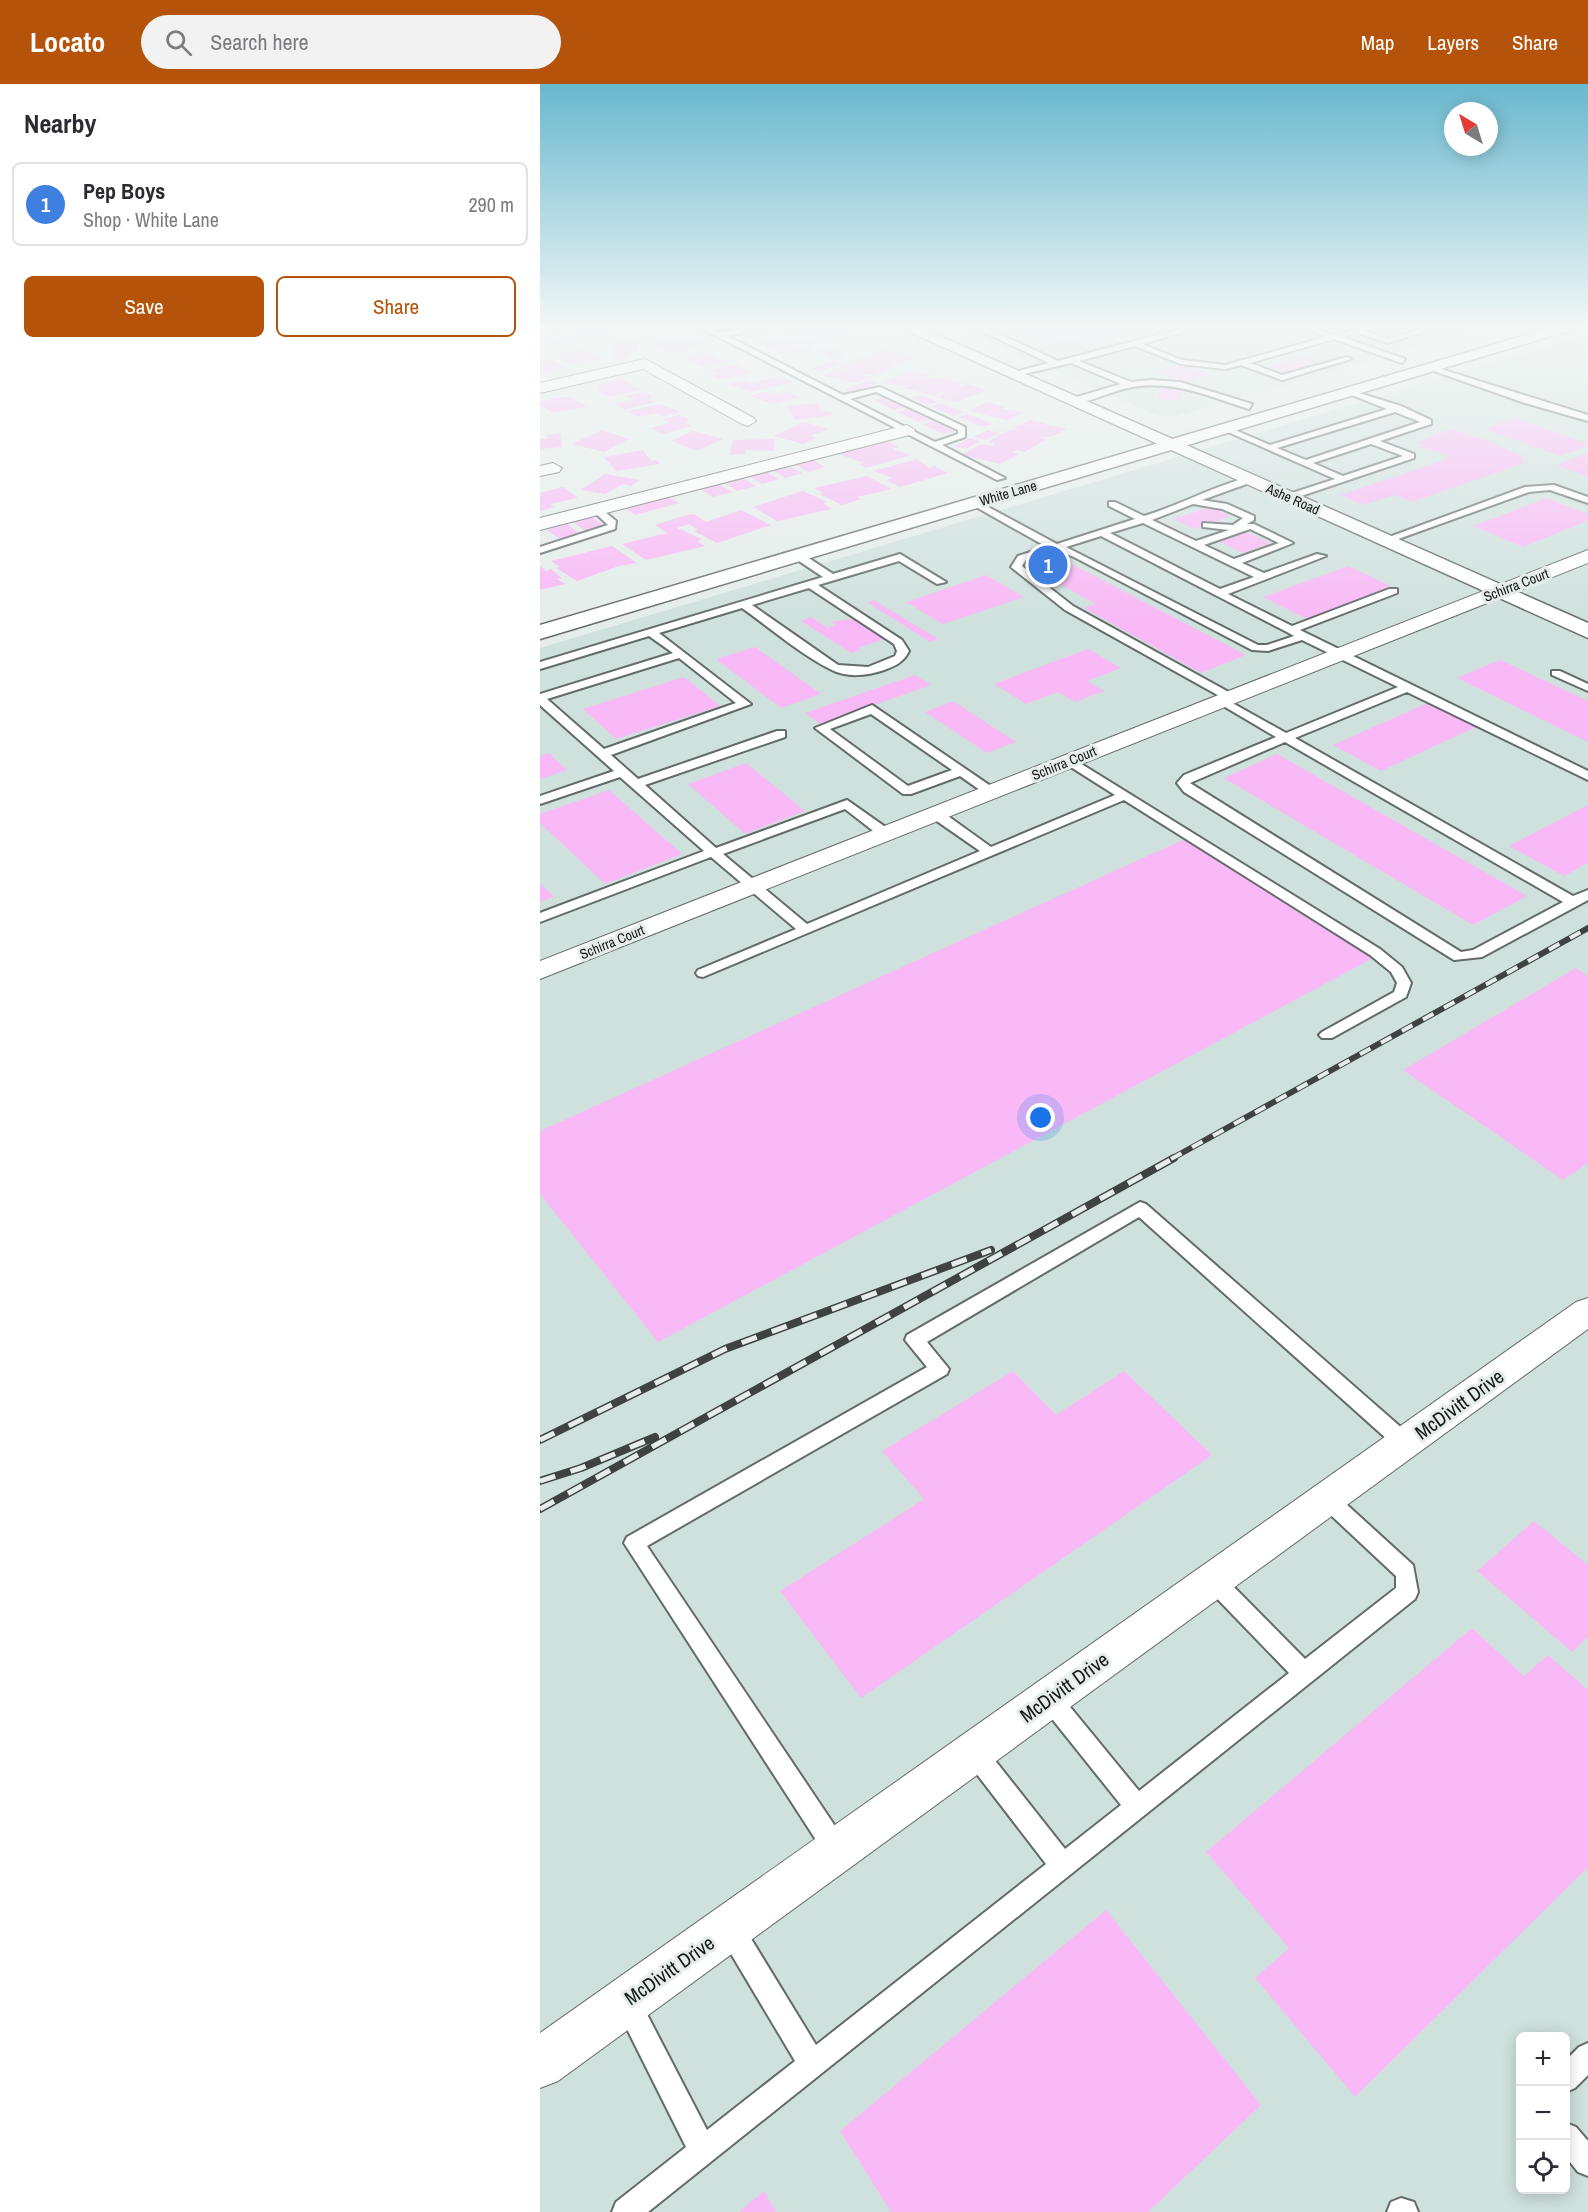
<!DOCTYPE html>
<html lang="en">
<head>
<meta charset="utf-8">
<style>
	:root { --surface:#fff; --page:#f2f2f3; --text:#2b2b33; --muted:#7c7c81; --line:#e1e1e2; --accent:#b45309 }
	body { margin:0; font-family:"Archivo Narrow",sans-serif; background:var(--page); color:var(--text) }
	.controls { position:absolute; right:18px; bottom:18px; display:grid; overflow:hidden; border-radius:9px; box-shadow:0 3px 15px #0003 }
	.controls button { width:54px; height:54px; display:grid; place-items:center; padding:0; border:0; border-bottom:2px solid var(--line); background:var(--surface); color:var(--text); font:30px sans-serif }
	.compass { position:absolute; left:904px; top:18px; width:54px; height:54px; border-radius:50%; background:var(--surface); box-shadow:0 3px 15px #0003; rotate:322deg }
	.you { position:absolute; left:501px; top:1034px; width:21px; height:21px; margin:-15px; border:4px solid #fff; border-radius:50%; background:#1a73e8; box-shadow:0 0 0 9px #1a73e833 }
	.badge { display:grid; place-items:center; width:39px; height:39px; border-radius:50%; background:var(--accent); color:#fff; font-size:20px; font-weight:700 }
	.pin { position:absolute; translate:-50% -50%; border:3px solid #fff; box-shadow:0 2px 6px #0006 }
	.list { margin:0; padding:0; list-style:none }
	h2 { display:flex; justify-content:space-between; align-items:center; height:78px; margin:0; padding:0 24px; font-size:26px }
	h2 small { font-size:20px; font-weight:400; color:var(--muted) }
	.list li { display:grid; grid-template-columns:39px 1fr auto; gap:18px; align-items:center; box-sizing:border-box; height:84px; margin:0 12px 12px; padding:0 12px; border:2px solid var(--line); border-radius:9px }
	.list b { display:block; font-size:22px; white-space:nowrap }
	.list p { margin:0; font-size:20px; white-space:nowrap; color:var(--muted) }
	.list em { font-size:20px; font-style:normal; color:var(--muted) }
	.actions { display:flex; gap:12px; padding:18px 24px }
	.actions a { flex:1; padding:14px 0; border:2px solid var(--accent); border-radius:9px; text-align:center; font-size:21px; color:var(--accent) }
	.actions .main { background:var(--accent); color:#fff }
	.icon { flex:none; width:33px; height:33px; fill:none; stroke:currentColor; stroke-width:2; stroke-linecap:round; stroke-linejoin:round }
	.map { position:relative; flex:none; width:1048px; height:2128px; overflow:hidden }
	header { display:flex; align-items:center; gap:36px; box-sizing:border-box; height:84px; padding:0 30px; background:var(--accent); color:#fff }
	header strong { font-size:28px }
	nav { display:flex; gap:33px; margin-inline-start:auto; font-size:21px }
	.search { width:420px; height:54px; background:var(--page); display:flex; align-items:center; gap:15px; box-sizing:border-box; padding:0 21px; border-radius:33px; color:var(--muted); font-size:22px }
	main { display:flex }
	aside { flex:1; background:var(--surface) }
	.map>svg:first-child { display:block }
	.built { fill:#cfe1dd; fill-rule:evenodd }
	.building { fill:#f9b9f6 }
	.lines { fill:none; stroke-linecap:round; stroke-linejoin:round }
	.service-casing { stroke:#636b69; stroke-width:4 }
	.minor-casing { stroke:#636b69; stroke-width:2 }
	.tertiary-casing { stroke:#636b69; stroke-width:3 }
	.secondary-casing { stroke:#636b69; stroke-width:3 }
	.service { fill:#fff; fill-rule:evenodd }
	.minor { fill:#fff; fill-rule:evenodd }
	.tertiary { fill:#fff; fill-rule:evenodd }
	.secondary { fill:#fff; fill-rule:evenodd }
	.rail-far1-casing { stroke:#3e4241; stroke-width:6 }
	.rail-casing { stroke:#3e4241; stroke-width:8 }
	.rail-far1 { stroke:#e4edea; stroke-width:4; stroke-dasharray:12; stroke-linecap:butt }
	.rail { stroke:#e4edea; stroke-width:5; stroke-dasharray:16; stroke-linecap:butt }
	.labels { text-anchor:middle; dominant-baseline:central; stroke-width:6; stroke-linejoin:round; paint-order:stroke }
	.far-street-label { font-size:14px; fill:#151817; stroke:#e4edea }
	.near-street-label { font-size:20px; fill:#151817; stroke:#e4edea }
</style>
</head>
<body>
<header>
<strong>Locato</strong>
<div class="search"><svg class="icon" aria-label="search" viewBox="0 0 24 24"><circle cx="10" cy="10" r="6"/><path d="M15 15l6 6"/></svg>Search here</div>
<nav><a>Map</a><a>Layers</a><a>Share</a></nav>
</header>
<main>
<aside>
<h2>Nearby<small></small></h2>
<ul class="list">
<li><span class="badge" style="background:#3f7fe0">1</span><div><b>Pep Boys</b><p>Shop · White Lane</p></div><em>290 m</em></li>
</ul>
<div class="actions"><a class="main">Save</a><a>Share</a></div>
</aside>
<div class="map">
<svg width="1048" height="2128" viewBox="0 0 1048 2128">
	<rect width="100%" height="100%" fill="#e4edea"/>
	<path class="built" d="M 406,240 L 957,240 L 637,332 L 617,331 Z
		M 1048,250 L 1048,2128 L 0,2128 L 0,564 ZM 981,1952 L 1026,1952 L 1026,2106 L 981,2106 Z"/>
	<path class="building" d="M 51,240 L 71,240 L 61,244 L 71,247 L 54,253 L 35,248 Z
		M 517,240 L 533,247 L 558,240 L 615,241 L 526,264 L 469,241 Z
		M 303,241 L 317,254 L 296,257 L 293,254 L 286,254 L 290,258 L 256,262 L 247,261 L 250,263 L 228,266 L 218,254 L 246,252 L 243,249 L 277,245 L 285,247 L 283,244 Z
		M 225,245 L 232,248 L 203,255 L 196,251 Z
		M 20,248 L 36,257 L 15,261 L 4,255 L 0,256 L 0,249 L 4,251 Z
		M 164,251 L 178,255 L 149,265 L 143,270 L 111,264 L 119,259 L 113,258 L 122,252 L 148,256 Z
		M 96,256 L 99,258 L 98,268 L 89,269 L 89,273 L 71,274 L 75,257 Z
		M 271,262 L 275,266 L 241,270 L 237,266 Z
		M 291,264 L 306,272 L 292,275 L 277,266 Z
		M 342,265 L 376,273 L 361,280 L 348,280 L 357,282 L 334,292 L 326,290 L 322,292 L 328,294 L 316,299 L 283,292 L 295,285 L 308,285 L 300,283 L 324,273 L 329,274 L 333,273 L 328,271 Z
		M 44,266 L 63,275 L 29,280 L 17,271 Z
		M 168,268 L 178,275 L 185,274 L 191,277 L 163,283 L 145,274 Z
		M 767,271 L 781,277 L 747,289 L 727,282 Z
		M 11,275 L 25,283 L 0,291 L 0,277 Z
		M 295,276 L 305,279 L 281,288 L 271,285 Z
		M 195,280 L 213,289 L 180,296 L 171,292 L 176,290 L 168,286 Z
		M 644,280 L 670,290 L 647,297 L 636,296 L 616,288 Z
		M 372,287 L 392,290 L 384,293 L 387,294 L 409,295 L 424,299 L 418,301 L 423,303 L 428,300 L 447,306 L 416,318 L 397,313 L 405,310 L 401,308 L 393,312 L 364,304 L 370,301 L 359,302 L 343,298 Z
		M 242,292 L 252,298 L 211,308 L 186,300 L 203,296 L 210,299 Z
		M 81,295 L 101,306 L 69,313 L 57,306 L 63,305 L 56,301 Z
		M 329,296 L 338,299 L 315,309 L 305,306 Z
		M 621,302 L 644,303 L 641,316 L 618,315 Z
		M 104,307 L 114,313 L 108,314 L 115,318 L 85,326 L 75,320 L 93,315 L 86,312 Z
		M 225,308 L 239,310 L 249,308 L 260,313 L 233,320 L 209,312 Z
		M 381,311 L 397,318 L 387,321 L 371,314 Z
		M 21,313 L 31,313 L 47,323 L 13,329 L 0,321 L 0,318 Z
		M 344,313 L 365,323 L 354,326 L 334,316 Z
		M 446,318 L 466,323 L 462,325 L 485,328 L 467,336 L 429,327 Z
		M 278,319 L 281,328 L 290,327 L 293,331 L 255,336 L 247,322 Z
		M 400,319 L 424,328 L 414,332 L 390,322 Z
		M 119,320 L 141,328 L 123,333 L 116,329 L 98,333 L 88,327 Z
		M 369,324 L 390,335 L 379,338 L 357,328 Z
		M 428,330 L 453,340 L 443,343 L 418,333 Z
		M 140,331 L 150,336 L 144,338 L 152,342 L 122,350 L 111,344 L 129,339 L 123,335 Z
		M 975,334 L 1048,360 L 1048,362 L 1020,372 L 945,345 Z
		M 490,336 L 527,345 L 510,353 L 499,353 L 507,355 L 484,368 L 477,366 L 472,368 L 479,370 L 460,380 L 422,371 L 441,360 L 452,362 L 456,360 L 447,358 L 469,346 L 481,345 L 474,344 Z
		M 394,337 L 415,347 L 404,350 L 382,340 Z
		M 264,338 L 289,345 L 269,352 L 276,354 L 263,360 L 234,352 Z
		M 910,345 L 959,360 L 956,361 L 983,372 L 984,379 L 872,418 L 855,411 L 823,421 L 800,411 L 907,375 L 908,371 L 878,363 L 882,361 L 876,359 Z
		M 62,346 L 89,355 L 64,368 L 32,360 Z
		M 448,346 L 460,349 L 445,356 L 433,353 Z
		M 153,347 L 183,355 L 157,367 L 131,357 Z
		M 20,349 L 22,363 L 0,365 L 0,355 L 7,355 L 7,351 Z
		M 429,354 L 441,357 L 426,365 L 414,362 Z
		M 235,355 L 234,367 L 206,366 L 205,370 L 190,371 L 193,356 Z
		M 346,357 L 359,363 L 352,365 L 371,371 L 326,384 L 319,380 L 324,379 L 299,370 Z
		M 103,366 L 111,377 L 117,376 L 120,380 L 76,387 L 64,373 Z
		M 1048,369 L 1048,393 L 1016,381 Z
		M 271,375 L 285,383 L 268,388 L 254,380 Z
		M 377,375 L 389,384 L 395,382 L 408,389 L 360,403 L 346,396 L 353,394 L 333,387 Z
		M 249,382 L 263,389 L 245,394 L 232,386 Z
		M 226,388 L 239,395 L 222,400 L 209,392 Z
		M 66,390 L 100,396 L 91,402 L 83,400 L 65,410 L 40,406 Z
		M 327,392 L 352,405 L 317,413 L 321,415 L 302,421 L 279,410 L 283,409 L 274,404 Z
		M 203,394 L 216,402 L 197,407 L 184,399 Z
		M 178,400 L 192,408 L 173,413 L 160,405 Z
		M 23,403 L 38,414 L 10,420 L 14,423 L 0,427 L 0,409 Z
		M 263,407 L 287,418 L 283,419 L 292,425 L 237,437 L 213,423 Z
		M 127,412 L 139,419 L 95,431 L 84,424 Z
		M 1007,414 L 1048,430 L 1048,437 L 983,463 L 933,442 Z
		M 670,423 L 691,432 L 654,445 L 633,435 Z
		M 201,426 L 231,441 L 177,459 L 154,447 L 158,446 L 149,440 L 137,444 L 162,455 L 157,457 L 165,462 L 106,476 L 82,460 L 127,449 L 115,441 L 143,432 L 154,430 L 166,438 Z
		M 52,433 L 64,442 L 46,447 L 33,438 Z
		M 27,440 L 39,449 L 19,454 L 7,446 Z
		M 705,448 L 731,459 L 703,469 L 678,457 Z
		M 72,462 L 97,479 L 79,482 L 37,497 L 16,484 L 20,483 L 11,477 Z
		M 514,471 L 706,571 L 661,589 L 544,524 L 556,520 L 484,481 Z
		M 0,482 L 6,487 L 11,485 L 22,494 L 17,495 L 25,500 L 0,506 Z
		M 808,482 L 851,502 L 767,535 L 723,513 Z
		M 446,491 L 484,513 L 403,540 L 366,518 Z
		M 334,516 L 398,555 L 390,558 L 327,518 Z
		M 271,533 L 288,544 L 296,541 L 291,538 L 313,535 L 344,555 L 318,564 L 321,566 L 311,569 L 261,537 Z
		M 215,563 L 281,610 L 241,624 L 176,575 Z
		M 548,565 L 581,584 L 547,597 L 564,607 L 535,618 L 518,608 L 486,620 L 454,600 Z
		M 960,576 L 1048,617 L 1048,658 L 917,594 Z
		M 375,591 L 391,601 L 280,640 L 265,629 Z
		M 144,593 L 180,622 L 76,655 L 43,625 Z
		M 413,617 L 476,658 L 447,669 L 385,628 Z
		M 890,618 L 938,642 L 841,687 L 793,661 Z
		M 9,669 L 27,686 L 0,695 L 0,672 Z
		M 737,670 L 987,812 L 933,841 L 684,694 Z
		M 206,679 L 265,727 L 205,750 L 148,700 Z
		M 69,706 L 142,770 L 65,800 L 0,739 L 0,730 Z
		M 1048,721 L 1048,779 L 1024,792 L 969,762 Z
		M 645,755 L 833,874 L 118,1258 L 0,1110 L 0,1047 Z
		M 0,799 L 14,813 L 0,818 Z
		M 1036,884 L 1048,892 L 1048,1079 L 1023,1096 L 863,986 Z
		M 473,1287 L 516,1331 L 584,1287 L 672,1371 L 321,1614 L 240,1507 L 384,1415 L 342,1367 Z
		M 994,1437 L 1048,1481 L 1048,1553 L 1032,1568 L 937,1487 Z
		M 932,1544 L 984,1592 L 1008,1571 L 1048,1606 L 1048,1783 L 815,2013 L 715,1894 L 749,1864 L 666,1768 Z
		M 566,1826 L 721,2021 L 608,2128 L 351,2128 L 300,2047 Z
		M 224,2107 L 236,2128 L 199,2128 Z"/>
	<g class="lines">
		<defs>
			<path id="service" d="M 153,240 L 163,240 L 180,249 L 206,243 L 204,240 L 212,240 L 214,246 L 187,252 L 303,311 L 340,303 L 425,343 L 425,353 L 402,361 L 465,394 L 457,396 ZM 336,308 L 418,346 L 418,350 L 395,358 L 310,315 Z
				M 427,240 L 437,240 L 518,277 L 659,240 L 673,240 L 602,260 L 642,276 L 685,281 L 786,253 L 755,240 C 769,240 784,251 797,250 C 813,248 827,240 844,240 L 825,247 L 848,255 L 897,240 L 910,240 L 848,259 L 817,249 L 802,253 L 865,275 L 862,279 L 794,255 L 710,279 L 742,291 L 807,273 L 811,275 L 742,296 L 701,281 L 685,285 L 641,280 L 594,262 L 539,277 L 591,298 L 611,296 L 640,298 L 712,320 L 709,325 C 670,313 635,296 592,303 C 573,306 549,320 530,319 L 530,315 L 581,300 L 531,279 L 471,293 L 471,289 L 509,279 Z
				M 891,282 L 1048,331 L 1048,337 L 985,319 L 891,286 Z
				M 809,306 L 861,322 L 891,336 L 891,340 L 840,357 L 874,370 L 874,374 L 749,416 L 744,413 L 746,411 L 795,395 L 681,345 L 688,343 L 730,361 L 847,325 L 809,310 ZM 855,328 L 880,338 L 766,376 L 737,364 ZM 831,360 L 863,372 L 803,392 L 773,379 Z
				M 709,393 L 714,396 L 712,398 L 662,416 L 687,420 L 714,432 L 714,436 L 707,440 L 714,440 L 753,459 L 702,479 L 724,489 L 777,470 L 786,472 L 688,510 L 752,542 L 849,505 L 857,505 L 857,509 L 760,546 L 1048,687 L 1048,696 L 867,608 L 755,654 L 1033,812 L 1048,806 L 1048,816 L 942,873 L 914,876 L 644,708 L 637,699 L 644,691 L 736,653 L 675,617 L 683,614 L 525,526 L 471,483 L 478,472 L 507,463 L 429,419 L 437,417 L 517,460 L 595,435 L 569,422 L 569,418 L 575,418 L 604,432 C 640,421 672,403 709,393 ZM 653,420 L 682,425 L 703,434 L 693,441 L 663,439 L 663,443 L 689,446 L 656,457 L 612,436 ZM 603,439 L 714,493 L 680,505 L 570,449 ZM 710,445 L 739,459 L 694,475 L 664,461 ZM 561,452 L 747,548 L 754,552 L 727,561 L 718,561 L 526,463 ZM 516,466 L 534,473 L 712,566 L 728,567 L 762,556 L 858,603 L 746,649 L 687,616 L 694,615 L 694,611 L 533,522 L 482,482 L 486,476 ZM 745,658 L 1023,818 L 933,866 L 921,868 L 650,699 Z
				M 1014,401 L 1048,413 L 1048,419 L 1010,406 L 989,408 L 850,458 L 841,456 L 985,403 Z
				M 53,423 L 59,423 L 76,437 L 75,445 L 0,469 L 0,463 L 68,441 L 53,427 Z
				M 253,469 L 261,469 L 293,490 L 360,470 L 406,498 L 397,500 L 359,477 L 278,501 L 362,556 L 369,567 C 364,578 355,582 344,586 C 327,592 306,594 290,585 C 260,570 229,543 202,524 L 119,549 L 211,620 L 71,671 L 98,695 L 237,647 L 245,647 L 245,653 L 105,701 L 176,764 L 307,716 L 351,747 L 351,753 L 341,753 L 305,725 L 183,770 L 267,840 L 440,767 L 391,733 L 391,727 L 401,727 L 451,763 L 575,711 L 526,680 L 526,674 L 530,673 L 840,865 L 862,883 L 871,899 L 866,913 L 792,954 L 782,954 L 779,951 L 782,948 L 854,908 L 857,899 L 851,888 L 830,871 L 584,716 L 163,893 L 158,892 L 156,889 L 158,886 L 256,845 L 171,773 L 0,838 L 0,829 L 164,767 L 80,693 L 0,720 L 0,712 L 74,687 L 0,621 L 0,610 L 133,569 L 109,552 L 0,585 L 0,578 L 283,493 L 253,473 ZM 269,504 L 354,560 L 357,567 L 355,572 L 328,583 L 298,581 L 212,521 ZM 139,574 L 196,619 L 64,665 L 7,615 Z
				M 1012,587 L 1020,587 L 1048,600 L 1048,607 L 1012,591 Z
				M 332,621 L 455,705 L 455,711 L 447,711 L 420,692 L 371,710 L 363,710 L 275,644 ZM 331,630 L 412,686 L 368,702 L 290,645 Z
				M 600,1118 L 606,1120 L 872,1353 L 875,1359 L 872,1365 L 865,1367 L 858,1365 L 599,1133 L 387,1258 L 409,1285 L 407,1290 L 107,1462 L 305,1757 L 308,1765 L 305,1773 L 296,1777 L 287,1773 L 84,1459 L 87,1453 L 387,1283 L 365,1256 L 367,1251 Z
				M 787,1406 L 794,1409 L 873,1481 L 878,1508 L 875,1515 L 108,2128 L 72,2128 L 76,2118 L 146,2063 L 79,1929 L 75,1920 L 79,1911 L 88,1907 L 97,1911 L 167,2046 L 255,1977 L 181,1853 L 178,1844 L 181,1835 L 190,1832 L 199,1835 L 276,1961 L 506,1780 L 426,1676 L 422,1668 L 426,1660 L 434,1657 L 442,1660 L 525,1765 L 581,1721 L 501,1621 L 498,1614 L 501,1607 L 509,1604 L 517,1607 L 599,1707 L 749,1589 L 666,1503 L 662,1496 L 666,1489 L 673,1487 L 680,1489 L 765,1575 L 856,1504 L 856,1492 L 780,1421 L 777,1415 L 780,1409 Z
				M 1048,1959 L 1048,1991 L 1035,2004 L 1026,2008 L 1026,1976 L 1039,1963 Z
				M 1026,2039 L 1036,2043 L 1048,2057 L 1048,2092 L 1038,2088 L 1026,2073 Z
				M 861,2114 L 874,2118 L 878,2128 L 847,2128 L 851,2118 Z"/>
			<path id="minor" d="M 105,275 L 214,334 L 216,337 L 208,342 L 202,340 L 103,285 L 0,309 L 0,299 Z
				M 367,341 L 375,346 L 373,350 L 0,446 L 0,434 Z
				M 13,379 L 22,384 L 19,388 L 0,392 L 0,382 Z
				M 1048,466 L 1048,479 L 0,895 L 0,877 Z
				M 1048,1214 L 1048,1245 L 18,1997 L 0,2004 L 0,1949 L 1036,1218 Z"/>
			<path id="tertiary" d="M 352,240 L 373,240 L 1048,539 L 1048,554 Z"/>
			<path id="secondary" d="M 1023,240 L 1048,241 L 0,555 L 0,541 Z"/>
		</defs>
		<use href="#service" class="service-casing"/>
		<use href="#minor" class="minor-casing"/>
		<use href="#tertiary" class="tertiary-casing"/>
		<use href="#secondary" class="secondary-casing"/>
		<use href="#service" class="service"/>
		<use href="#minor" class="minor"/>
		<use href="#tertiary" class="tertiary"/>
		<use href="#secondary" class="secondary"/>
		<defs>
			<path id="rail-far1" d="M 631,1075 L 1048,844"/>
			<path id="rail" d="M 0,1356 L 185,1265 L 451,1166
				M 0,1397 L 41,1384 L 115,1353
				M 0,1425 L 634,1074"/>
		</defs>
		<use href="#rail-far1" class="rail-far1-casing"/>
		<use href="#rail" class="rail-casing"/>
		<use href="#rail-far1" class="rail-far1"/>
		<use href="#rail" class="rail"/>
	</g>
	<linearGradient id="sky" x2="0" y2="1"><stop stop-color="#69b8ce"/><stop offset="0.45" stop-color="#f3f7f6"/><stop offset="1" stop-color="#f3f7f6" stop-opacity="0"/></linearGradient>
	<rect width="1048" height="538" fill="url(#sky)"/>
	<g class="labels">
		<g class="far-street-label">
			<text transform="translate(468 409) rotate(-16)">White Lane</text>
			<text transform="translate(753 415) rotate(24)">Ashe Road</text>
			<text transform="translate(976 501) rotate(-21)">Schirra Court</text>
			<text transform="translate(524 679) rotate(-22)">Schirra Court</text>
			<text transform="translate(72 858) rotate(-22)">Schirra Court</text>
		</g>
		<g class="near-street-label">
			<text transform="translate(919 1320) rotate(-36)">McDivitt Drive</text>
			<text transform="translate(524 1603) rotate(-36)">McDivitt Drive</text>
			<text transform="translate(129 1886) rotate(-35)">McDivitt Drive</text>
		</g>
	</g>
</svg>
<div class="controls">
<button>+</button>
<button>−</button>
<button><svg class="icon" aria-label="locate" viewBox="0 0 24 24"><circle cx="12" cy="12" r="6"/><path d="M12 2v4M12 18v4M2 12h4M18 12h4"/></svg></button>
</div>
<svg class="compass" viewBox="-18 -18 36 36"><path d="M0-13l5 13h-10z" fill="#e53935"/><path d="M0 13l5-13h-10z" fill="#7c7c81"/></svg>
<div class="you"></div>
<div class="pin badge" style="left:508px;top:481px;background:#3f7fe0">1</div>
</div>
</main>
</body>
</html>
